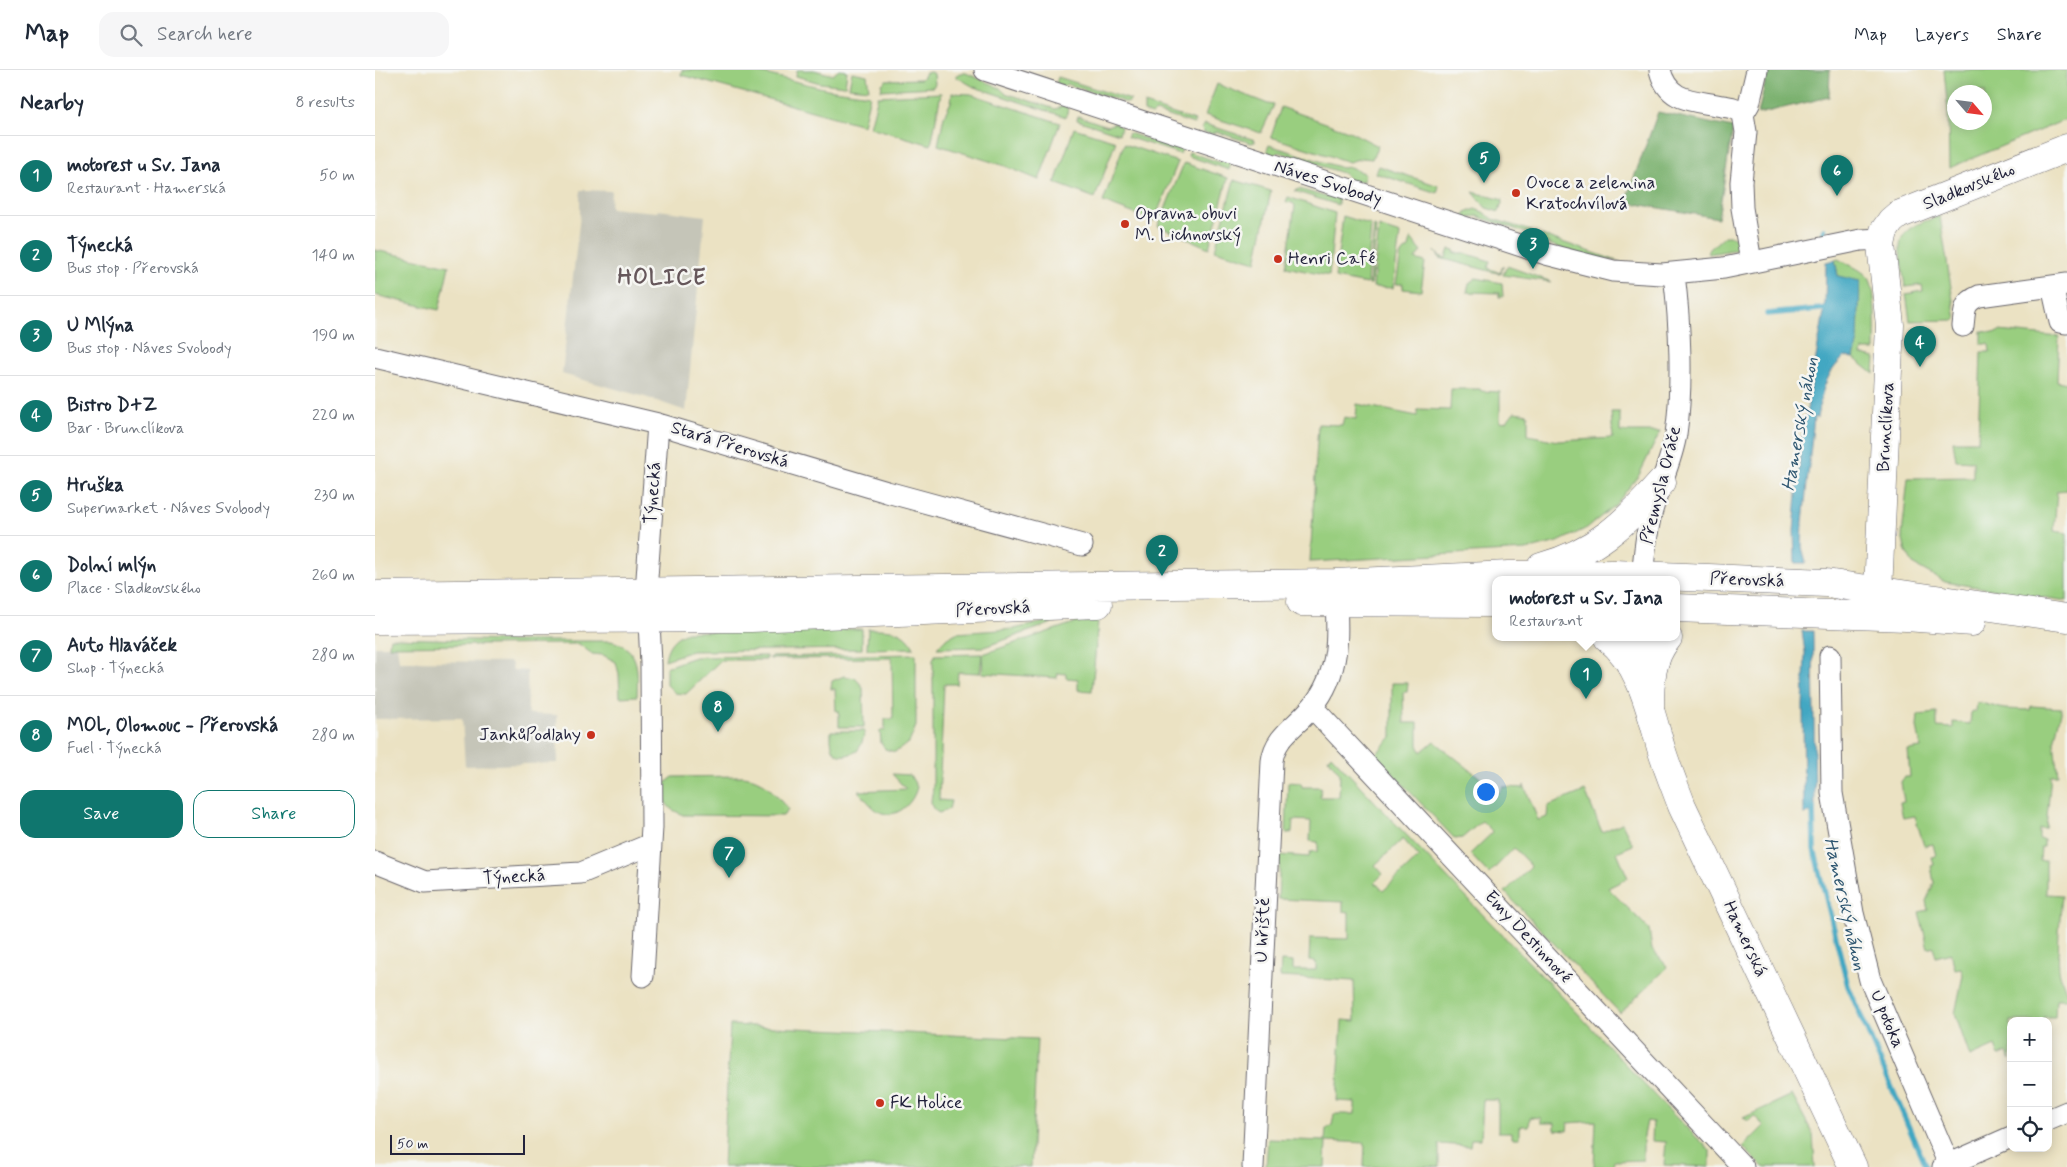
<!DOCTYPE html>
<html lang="en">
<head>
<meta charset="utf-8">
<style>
	:root { --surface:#fff; --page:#f6f6f7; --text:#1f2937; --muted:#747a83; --line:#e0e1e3; --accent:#0f766e }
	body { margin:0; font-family:Mynerve,sans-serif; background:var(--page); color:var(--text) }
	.controls { position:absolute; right:15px; bottom:15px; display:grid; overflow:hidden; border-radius:10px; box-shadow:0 2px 12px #0003 }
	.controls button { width:45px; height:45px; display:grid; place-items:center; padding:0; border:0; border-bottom:1px solid var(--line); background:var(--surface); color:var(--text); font:25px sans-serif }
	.compass { position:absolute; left:1572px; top:15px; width:45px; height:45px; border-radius:50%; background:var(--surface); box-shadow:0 2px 12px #0003; rotate:118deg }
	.scale { position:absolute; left:15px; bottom:12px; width:135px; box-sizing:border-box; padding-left:5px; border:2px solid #22223b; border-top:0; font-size:14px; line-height:18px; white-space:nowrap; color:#22223b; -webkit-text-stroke:4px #f6f6f2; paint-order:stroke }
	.you { position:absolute; left:1110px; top:721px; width:18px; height:18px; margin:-12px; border:4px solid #fff; border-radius:50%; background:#1a73e8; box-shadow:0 0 0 8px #1a73e833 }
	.badge { display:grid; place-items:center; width:32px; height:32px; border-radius:50%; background:var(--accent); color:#fff; font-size:16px; font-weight:700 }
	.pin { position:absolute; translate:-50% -41px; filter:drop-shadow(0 1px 2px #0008) }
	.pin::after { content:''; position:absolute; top:26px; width:18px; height:15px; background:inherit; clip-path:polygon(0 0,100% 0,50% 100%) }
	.popup { position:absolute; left:1117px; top:506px; width:188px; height:65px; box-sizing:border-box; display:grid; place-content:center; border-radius:10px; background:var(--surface); filter:drop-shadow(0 1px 4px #0005); font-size:16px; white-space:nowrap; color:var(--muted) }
	.popup b { font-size:19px; color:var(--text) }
	.popup::after { content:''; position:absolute; left:50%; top:100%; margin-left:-10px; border:10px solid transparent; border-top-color:var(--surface) }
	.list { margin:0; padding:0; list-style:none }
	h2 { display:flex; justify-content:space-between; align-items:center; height:65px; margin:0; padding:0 20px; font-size:21px }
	h2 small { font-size:16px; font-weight:400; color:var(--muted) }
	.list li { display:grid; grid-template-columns:32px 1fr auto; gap:15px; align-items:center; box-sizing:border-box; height:80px; padding:0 20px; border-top:1px solid var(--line) }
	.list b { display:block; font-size:19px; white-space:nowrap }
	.list p { margin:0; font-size:16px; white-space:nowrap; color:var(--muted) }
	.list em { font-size:16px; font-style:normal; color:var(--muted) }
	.actions { display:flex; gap:10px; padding:15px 20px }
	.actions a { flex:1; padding:11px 0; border:1px solid var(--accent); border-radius:15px; text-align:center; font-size:18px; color:var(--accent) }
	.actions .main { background:var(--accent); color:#fff }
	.icon { flex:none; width:28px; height:28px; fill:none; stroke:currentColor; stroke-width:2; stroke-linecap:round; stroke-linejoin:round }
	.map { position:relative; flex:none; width:1692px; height:1097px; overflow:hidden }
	header { display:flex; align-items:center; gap:30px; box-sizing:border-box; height:70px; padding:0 25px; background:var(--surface); border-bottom:1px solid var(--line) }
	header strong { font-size:24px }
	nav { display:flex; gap:28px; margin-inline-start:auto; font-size:18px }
	.search { width:350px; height:45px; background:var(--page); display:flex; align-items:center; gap:12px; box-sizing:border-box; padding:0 18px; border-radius:15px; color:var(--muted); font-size:19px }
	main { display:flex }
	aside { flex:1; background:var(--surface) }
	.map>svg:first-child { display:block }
	.industrial { fill:#c5c5b8 }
	.green { fill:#99ce7f; stroke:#5e785d; fill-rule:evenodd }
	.forest { fill:#7ab16e; stroke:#4e6a54 }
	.water { fill:#42a7c2; stroke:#32647e }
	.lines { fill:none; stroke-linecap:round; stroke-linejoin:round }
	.stream { stroke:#42a7c2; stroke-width:5.5 }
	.street-casing { stroke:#68656b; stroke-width:23 }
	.secondary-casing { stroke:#68656b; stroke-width:29 }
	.primary-casing { stroke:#68656b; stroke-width:29 }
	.street { stroke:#fff; stroke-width:21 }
	.secondary { stroke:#fff; stroke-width:28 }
	.primary { stroke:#fff; stroke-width:28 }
	.poi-dot { fill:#c8321e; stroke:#f6f6f2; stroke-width:2 }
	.labels { text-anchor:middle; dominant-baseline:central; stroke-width:5; stroke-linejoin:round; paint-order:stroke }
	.street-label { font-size:18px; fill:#22223b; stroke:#f6f6f2 }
	.poi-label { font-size:18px; fill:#22223b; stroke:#f6f6f2; text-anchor:start }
	.water-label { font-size:19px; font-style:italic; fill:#2f5771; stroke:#f6f6f2 }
	.district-label { font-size:22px; font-weight:bold; letter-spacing:1px; fill:#66575b; stroke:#f6f6f2 }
</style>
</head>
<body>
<header>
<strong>Map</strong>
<div class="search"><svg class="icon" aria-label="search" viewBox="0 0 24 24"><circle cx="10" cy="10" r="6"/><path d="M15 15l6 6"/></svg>Search here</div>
<nav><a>Map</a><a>Layers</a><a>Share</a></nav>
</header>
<main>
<aside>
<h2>Nearby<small>8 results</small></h2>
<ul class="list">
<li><span class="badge">1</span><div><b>motorest u Sv. Jana</b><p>Restaurant · Hamerská</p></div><em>50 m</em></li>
<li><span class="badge">2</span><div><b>Týnecká</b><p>Bus stop · Přerovská</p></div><em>140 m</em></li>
<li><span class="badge">3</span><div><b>U Mlýna</b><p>Bus stop · Náves Svobody</p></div><em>190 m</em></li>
<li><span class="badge">4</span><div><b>Bistro D+Z</b><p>Bar · Brunclíkova</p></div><em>220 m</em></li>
<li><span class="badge">5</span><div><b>Hruška</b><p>Supermarket · Náves Svobody</p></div><em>230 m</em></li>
<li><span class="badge">6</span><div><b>Dolní mlýn</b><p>Place · Sladkovského</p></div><em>260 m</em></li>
<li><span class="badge">7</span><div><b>Auto Hlaváček</b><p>Shop · Týnecká</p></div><em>280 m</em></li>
<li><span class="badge">8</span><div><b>MOL, Olomouc - Přerovská</b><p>Fuel · Týnecká</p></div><em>280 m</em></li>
</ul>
<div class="actions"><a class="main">Save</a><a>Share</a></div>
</aside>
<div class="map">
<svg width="1692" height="1097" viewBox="0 0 1692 1097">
	<rect width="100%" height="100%" fill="#f6f6f2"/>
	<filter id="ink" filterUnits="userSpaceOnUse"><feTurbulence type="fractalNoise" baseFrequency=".02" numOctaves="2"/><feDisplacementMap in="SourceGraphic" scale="10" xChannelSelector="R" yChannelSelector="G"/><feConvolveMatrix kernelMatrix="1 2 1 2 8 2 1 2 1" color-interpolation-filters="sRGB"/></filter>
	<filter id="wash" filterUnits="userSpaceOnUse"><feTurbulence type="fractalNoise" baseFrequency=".0096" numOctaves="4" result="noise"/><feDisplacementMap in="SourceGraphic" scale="20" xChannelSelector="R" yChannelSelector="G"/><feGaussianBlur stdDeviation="1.12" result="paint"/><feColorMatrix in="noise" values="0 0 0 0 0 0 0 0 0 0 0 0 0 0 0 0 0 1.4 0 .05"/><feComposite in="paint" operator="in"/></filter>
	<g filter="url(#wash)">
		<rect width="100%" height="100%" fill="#ebe2c3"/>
		<path class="industrial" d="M 205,120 L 236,121 L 235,138 L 282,142 L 283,140 L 330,146 L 311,341 L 270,327 L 187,304 L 205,145 Z
			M 0,576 L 22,576 L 24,591 L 136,592 L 138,600 L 152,601 L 153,644 L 182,645 L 183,693 L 90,696 L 87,648 L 0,649 Z"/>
		<path class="green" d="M 307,0 L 368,0 L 372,2 L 373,0 L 452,19 L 495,25 L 488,55 L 306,5 Z
			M 422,0 L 439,0 L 458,5 L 464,0 L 472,1 L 470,16 L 445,13 L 421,6 Z
			M 1569,0 L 1692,0 L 1692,49 L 1574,98 L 1573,43 ZM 1610,22 L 1610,52 L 1580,52 L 1580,22 Z
			M 477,2 L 492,5 L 494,19 L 474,17 Z
			M 555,2 L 559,4 L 560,14 L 558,17 L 506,20 L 507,14 L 511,10 L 546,9 L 551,3 Z
			M 585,3 L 591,3 L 625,18 L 630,23 L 680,39 L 689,36 L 693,38 L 691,47 L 599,17 L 580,6 Z
			M 683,7 L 756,30 L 753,33 L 691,14 L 688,17 L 681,14 Z
			M 842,14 L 893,34 L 899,35 L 886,63 L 830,45 Z
			M 566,23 L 556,75 L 495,57 L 503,26 Z
			M 577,23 L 596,24 L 685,53 L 664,110 L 630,96 L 563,75 L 569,46 L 576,32 Z
			M 769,34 L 820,51 L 819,54 L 781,42 L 777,45 L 769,42 Z
			M 906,37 L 976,62 L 1003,76 L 997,89 L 987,88 L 974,92 L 896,67 Z
			M 703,46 L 732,56 L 740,53 L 746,57 L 744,64 L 702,50 Z
			M 830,54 L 880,70 L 880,72 L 876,73 L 842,62 L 835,64 L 828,62 L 827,58 Z
			M 699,58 L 741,71 L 720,128 L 680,113 Z
			M 754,63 L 793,76 L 803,73 L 807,79 L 805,84 L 752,67 Z
			M 749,74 L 803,92 L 779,151 L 728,132 Z
			M 894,75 L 967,98 L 975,97 L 990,104 L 988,111 L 976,112 L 970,104 L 904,82 L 897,86 L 892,80 Z
			M 814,82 L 844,92 L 850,89 L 856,91 L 854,100 L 813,86 Z
			M 809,93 L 853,108 L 834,178 L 783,156 Z
			M 1003,96 L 1064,116 L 1062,123 L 1000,103 Z
			M 859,110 L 896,121 L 881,192 L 840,180 Z
			M 924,119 L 951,127 L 958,124 L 963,126 L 963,135 L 919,121 Z
			M 1098,122 L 1128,130 L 1124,142 L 1111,138 Z
			M 913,127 L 960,143 L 954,206 L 911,197 L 920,136 L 918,133 L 911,132 Z
			M 1100,139 L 1108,142 L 1118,149 L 1156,161 L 1155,164 L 1101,146 L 1092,149 L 1088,147 L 1090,143 Z
			M 968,146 L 996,155 L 992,214 L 960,208 Z
			M 1565,146 L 1581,250 L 1535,251 L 1531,224 L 1548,221 L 1547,215 L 1530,217 C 1524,170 1514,162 1565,146 Z
			M 999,156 L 1001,157 L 996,215 L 994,215 Z
			M 1004,157 L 1025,164 L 1018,218 L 998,217 Z
			M 1167,165 L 1245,192 L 1207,185 L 1165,171 Z
			M 1349,166 L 1355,166 L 1362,168 L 1364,175 L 1363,179 L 1334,184 L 1333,181 Z
			M 1036,168 L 1046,181 L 1040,189 L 1050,192 L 1046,221 L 1028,219 L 1028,214 L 1021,214 L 1026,184 L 1034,178 Z
			M 1074,179 L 1079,180 L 1080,183 L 1089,183 L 1115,191 L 1113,198 L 1125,203 L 1128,195 L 1126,204 L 1065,188 L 1060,181 L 1064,186 L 1071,188 Z
			M 0,180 L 74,196 L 64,240 L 0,225 Z
			M 1463,189 C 1472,194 1486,199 1493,207 C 1502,216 1500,265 1500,280 L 1488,280 L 1487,285 L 1500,288 L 1499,304 L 1479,288 L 1483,270 L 1463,206 L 1460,190 Z
			M 1132,196 L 1177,212 L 1128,205 Z
			M 1101,208 L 1127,213 L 1128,227 L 1124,227 L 1124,223 L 1092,222 L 1094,213 Z
			M 1606,261 L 1621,263 L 1624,261 L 1684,267 L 1682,311 L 1692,313 L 1692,420 L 1682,421 L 1679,461 L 1692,463 L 1692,531 L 1570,512 L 1538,494 L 1531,482 L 1527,466 L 1533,408 L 1598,407 L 1598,391 L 1581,390 L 1578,371 L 1603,371 L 1606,282 L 1615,282 L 1614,274 L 1606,274 Z
			M 1076,319 L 1105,319 L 1106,321 L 1125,322 L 1125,352 L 1132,351 L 1139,342 L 1153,344 L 1153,365 L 1183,371 L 1238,368 L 1236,342 L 1245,342 L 1245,362 L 1285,362 L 1264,405 L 1241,434 L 1212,458 L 1183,472 L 1151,480 L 935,492 L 943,354 L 967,355 L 969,347 L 981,349 L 982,334 L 1042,346 L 1043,339 L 1075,340 Z
			M 701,545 L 609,577 L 562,578 L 569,570 L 581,563 L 639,559 Z
			M 723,551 L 717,621 L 703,620 L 703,609 L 691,608 L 691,604 L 683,603 L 682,608 L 607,603 L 608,584 L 699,553 Z
			M 487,559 L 487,579 L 317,581 L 290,590 C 292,575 299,567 312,562 Z
			M 493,559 C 513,559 529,558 539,578 L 492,579 Z
			M 15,568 L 134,571 L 236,571 C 265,578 263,600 262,626 L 245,627 L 244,604 L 241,592 L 228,585 L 217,584 L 204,574 L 14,576 Z
			M 541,584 L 541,656 L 534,673 L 520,682 L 510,679 L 506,673 L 505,661 L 510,660 L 510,649 L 518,649 L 517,588 L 395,589 L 395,587 Z
			M 607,584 L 605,603 L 583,602 L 582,614 L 569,614 L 564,730 L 576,731 L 574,739 L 564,743 C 552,737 557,728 558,718 L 558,590 L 560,585 Z
			M 391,586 L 391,590 L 346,590 L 311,624 L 300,623 L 291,614 L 291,597 L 320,587 Z
			M 469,606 L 480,608 L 488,617 L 489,657 L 464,657 L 464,641 L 461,641 L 460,619 L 456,619 L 457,611 Z
			M 1017,613 L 1033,613 L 1032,622 L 1028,622 L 1029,653 L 1043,653 L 1043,675 L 1046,682 L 1059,671 L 1124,723 L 1128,717 L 1149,718 L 1149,715 L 1163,750 L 1172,747 L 1173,736 L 1210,721 L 1227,762 L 1247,753 L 1258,775 L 1242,782 L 1253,808 L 1233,818 L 1274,859 L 1277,880 L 1293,897 L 1245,943 L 1130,822 L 1156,796 L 1139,778 L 1114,804 L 1095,784 L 1118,762 L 1107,751 L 1087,768 L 1080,769 L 1000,685 L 1017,667 Z
			M 1602,632 L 1629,639 L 1655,640 L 1656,636 L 1687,638 L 1679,672 L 1683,705 L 1676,705 L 1671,759 L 1664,759 L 1664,769 L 1669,770 L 1669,777 L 1666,777 L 1665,791 L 1671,791 L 1671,824 L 1687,825 C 1685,849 1682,875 1684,899 C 1685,910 1692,918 1692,929 L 1681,929 L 1680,947 L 1669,947 L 1669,951 L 1636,951 L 1636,990 L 1632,982 L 1624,986 L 1620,976 L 1595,987 L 1580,944 L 1588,905 L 1586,898 L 1580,899 L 1576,883 L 1561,887 L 1558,876 L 1553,878 L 1544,842 L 1553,840 L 1551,831 L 1559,813 L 1556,796 L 1559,795 L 1557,787 L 1561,786 L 1558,774 L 1549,776 L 1540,746 L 1528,748 L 1525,733 L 1529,732 L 1526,712 L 1529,707 L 1535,707 L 1533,680 L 1546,678 L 1542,657 L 1543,645 L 1562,643 L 1562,657 L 1578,658 L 1578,652 L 1595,654 L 1596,642 L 1601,642 Z
			M 456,661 L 489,661 L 489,666 L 486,675 L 482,681 C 461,692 455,681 456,661 Z
			M 956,685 C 1035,770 1116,853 1196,936 C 1242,985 1286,1035 1335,1080 L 1335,1097 L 1289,1095 L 1291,1072 L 1277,1071 L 1278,1052 L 1272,1051 L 1268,1071 L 1268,1090 L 1239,1091 L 1238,1097 L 1219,1097 L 1221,1051 L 1193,1053 L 1192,1061 L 1180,1060 L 1180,1053 L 1166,1053 L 1166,1048 L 1155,1047 L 1154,1056 L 1145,1056 L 1145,1068 L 1137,1068 L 1137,1062 L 1123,1062 L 1123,1030 L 1108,1030 L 1106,1069 L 1096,1069 L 1095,1076 L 1064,1074 L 1064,1097 L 989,1097 L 990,1073 L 951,1071 L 950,1097 L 891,1097 L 893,1069 L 950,1071 L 951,1059 L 957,1055 L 959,1044 L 980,1044 L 980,1032 L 962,1031 L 967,950 L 980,951 L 979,911 L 905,907 L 906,891 L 918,892 L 918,900 L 941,900 L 941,892 L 934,891 L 935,868 L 974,869 L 974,842 L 968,841 L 968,832 L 903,829 L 905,785 L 934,787 L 935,782 L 943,781 L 943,772 L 935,771 L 936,751 L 918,750 L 917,763 L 911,763 L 913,712 L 926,713 L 927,717 L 946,717 L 945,727 L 964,727 L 965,703 L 953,689 ZM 1028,769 L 1044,787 L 1008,821 L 1000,812 L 1008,804 L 1000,795 Z
			M 517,704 L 535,705 L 542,717 C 538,735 518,753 500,739 C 494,734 488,726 483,721 L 531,719 Z
			M 368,706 C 389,708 398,722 411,737 L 413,740 L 408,746 L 308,745 L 296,739 L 287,728 L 289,714 L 298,707 Z
			M 355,955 L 662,969 L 656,1097 L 348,1097 Z
			M 1417,1025 L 1438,1064 L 1440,1097 L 1388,1097 L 1368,1077 L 1389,1056 L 1379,1046 L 1374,1051 L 1368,1048 Z"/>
		<path class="forest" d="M 1393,0 L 1455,0 L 1454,27 L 1383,44 Z
			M 1283,42 L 1358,58 L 1343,148 L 1250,132 Z"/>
		<path class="water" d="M 1460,190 L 1463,206 L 1485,211 L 1483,270 L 1479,288 L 1470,287 C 1451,301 1446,325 1442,348 L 1439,347 L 1428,452 L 1427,477 L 1431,493 L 1420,493 L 1419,461 L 1426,373 L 1450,236 L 1451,192 Z
			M 1427,561 L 1438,561 L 1440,742 L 1429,744 L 1428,636 L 1430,583 Z"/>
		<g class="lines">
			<path class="stream" d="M 1449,160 L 1450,167
				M 1392,244 L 1456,238
				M 1438,737 L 1439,779 L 1473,916 L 1551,1097"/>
		</g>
	</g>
	<g filter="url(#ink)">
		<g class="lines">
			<defs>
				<path id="street" d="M 610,0 L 1171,184 L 1238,201 L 1287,204 L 1349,198 L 1486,170 L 1507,169
					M 1285,0 C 1293,33 1319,30 1347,36 C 1355,37 1363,38 1368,44
					M 1376,192 L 1367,138 L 1366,112 L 1371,62 L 1368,44 L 1374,34 L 1382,0
					M 1677,216 L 1685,252 L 1692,253
					M 1588,256 C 1590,240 1588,233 1604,226 L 1692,214
					M 0,287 L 283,354 L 512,422 L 707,475
					M 1267,505 C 1270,483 1271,459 1278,437 C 1285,413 1297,390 1301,364 C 1308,315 1305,253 1299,204
					M 1455,586 L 1457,723 L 1478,843 L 1495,910 L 1575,1097
					M 937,637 L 1368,1097
					M 0,792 L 50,812 L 206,803 L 276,774
					M 268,906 L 277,757 L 276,594 L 272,508 L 283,354
					M 1673,1050 L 1692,1042
					M 878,1097 L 897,691 C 900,666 922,656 937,637 C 967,602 963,559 960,517
					M 1568,1097 L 1636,1067"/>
				<path id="secondary" d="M 1502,544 L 1515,255 L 1506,175 L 1509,161 L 1516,151 L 1523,145 L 1692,78
					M 1233,568 C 1266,594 1275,640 1286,678 C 1292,698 1300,717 1307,736 L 1478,1097"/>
				<path id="primary" d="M 1166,497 C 1220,482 1250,454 1287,412
					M 0,525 L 960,513 L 1134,505 L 1239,504 L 1451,513 L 1692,548
					M 926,532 L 1121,533
					M 1301,538 L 1531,547 L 1597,552
					M 0,550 L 376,548 L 723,534
					M 1263,568 L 1264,587 L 1270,616
					M 1275,637 C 1275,613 1276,587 1293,568"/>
			</defs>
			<use href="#street" class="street-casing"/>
			<use href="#secondary" class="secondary-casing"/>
			<use href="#primary" class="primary-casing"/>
			<use href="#street" class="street"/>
			<use href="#secondary" class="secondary"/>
			<use href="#primary" class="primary"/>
		</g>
	</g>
	<g class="poi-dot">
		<circle cx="1141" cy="123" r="5"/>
		<circle cx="750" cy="154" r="5"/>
		<circle cx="903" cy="189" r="5"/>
		<circle cx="216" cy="665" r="5"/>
		<circle cx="505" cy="1033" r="5"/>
	</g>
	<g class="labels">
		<g class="street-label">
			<text transform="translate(953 113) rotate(18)">Náves Svobody</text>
			<text transform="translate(1594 117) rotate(-22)">Sladkovského</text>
			<text transform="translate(1511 357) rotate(-87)">Brunclíkova</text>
			<text transform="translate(355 375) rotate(17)">Stará Přerovská</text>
			<text transform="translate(1286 415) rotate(-76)">Přemysla Oráče</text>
			<text transform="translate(278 423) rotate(-86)">Týnecká</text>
			<text transform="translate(1372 510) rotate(2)">Přerovská</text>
			<text transform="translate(618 539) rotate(-3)">Přerovská</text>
			<text transform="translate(139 807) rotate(-3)">Týnecká</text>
			<text transform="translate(888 860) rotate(-88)">U hřiště</text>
			<text transform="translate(1153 867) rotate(47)">Emy Destinnové</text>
			<text transform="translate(1370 869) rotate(65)">Hamerská</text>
			<text transform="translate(1512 949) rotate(67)">U potoka</text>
		</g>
		<g class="poi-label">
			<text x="1151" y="113">Ovoce a zelenina<tspan x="1151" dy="21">Kratochvílová</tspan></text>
			<text x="760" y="144">Opravna obuvi<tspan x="760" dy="21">M. Lichnovský</tspan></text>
			<text x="913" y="189">Henri Café</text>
			<text x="206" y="665" text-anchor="end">JankůPodlahy</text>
			<text x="515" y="1033">FK Holice</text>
		</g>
		<g class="water-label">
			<text transform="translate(1425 354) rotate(-80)">Hamerský náhon</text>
			<text transform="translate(1470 834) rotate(77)">Hamerský náhon</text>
		</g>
		<g class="district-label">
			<text x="287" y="208">HOLICE</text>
		</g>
	</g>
</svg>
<div class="controls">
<button>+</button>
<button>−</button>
<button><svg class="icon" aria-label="locate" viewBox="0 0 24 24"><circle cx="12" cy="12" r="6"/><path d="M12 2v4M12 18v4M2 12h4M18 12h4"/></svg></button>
</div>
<svg class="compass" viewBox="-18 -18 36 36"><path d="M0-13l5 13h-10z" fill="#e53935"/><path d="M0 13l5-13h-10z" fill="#747a83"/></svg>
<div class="scale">50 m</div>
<div class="you"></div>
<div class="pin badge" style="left:1211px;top:629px">1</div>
<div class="popup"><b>motorest u Sv. Jana</b>Restaurant</div>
<div class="pin badge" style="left:787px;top:506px">2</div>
<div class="pin badge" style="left:1158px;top:199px">3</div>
<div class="pin badge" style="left:1545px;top:297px">4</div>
<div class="pin badge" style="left:1109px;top:113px">5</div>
<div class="pin badge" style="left:1462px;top:126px">6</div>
<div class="pin badge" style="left:354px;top:808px">7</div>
<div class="pin badge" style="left:343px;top:662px">8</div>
</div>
</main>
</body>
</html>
